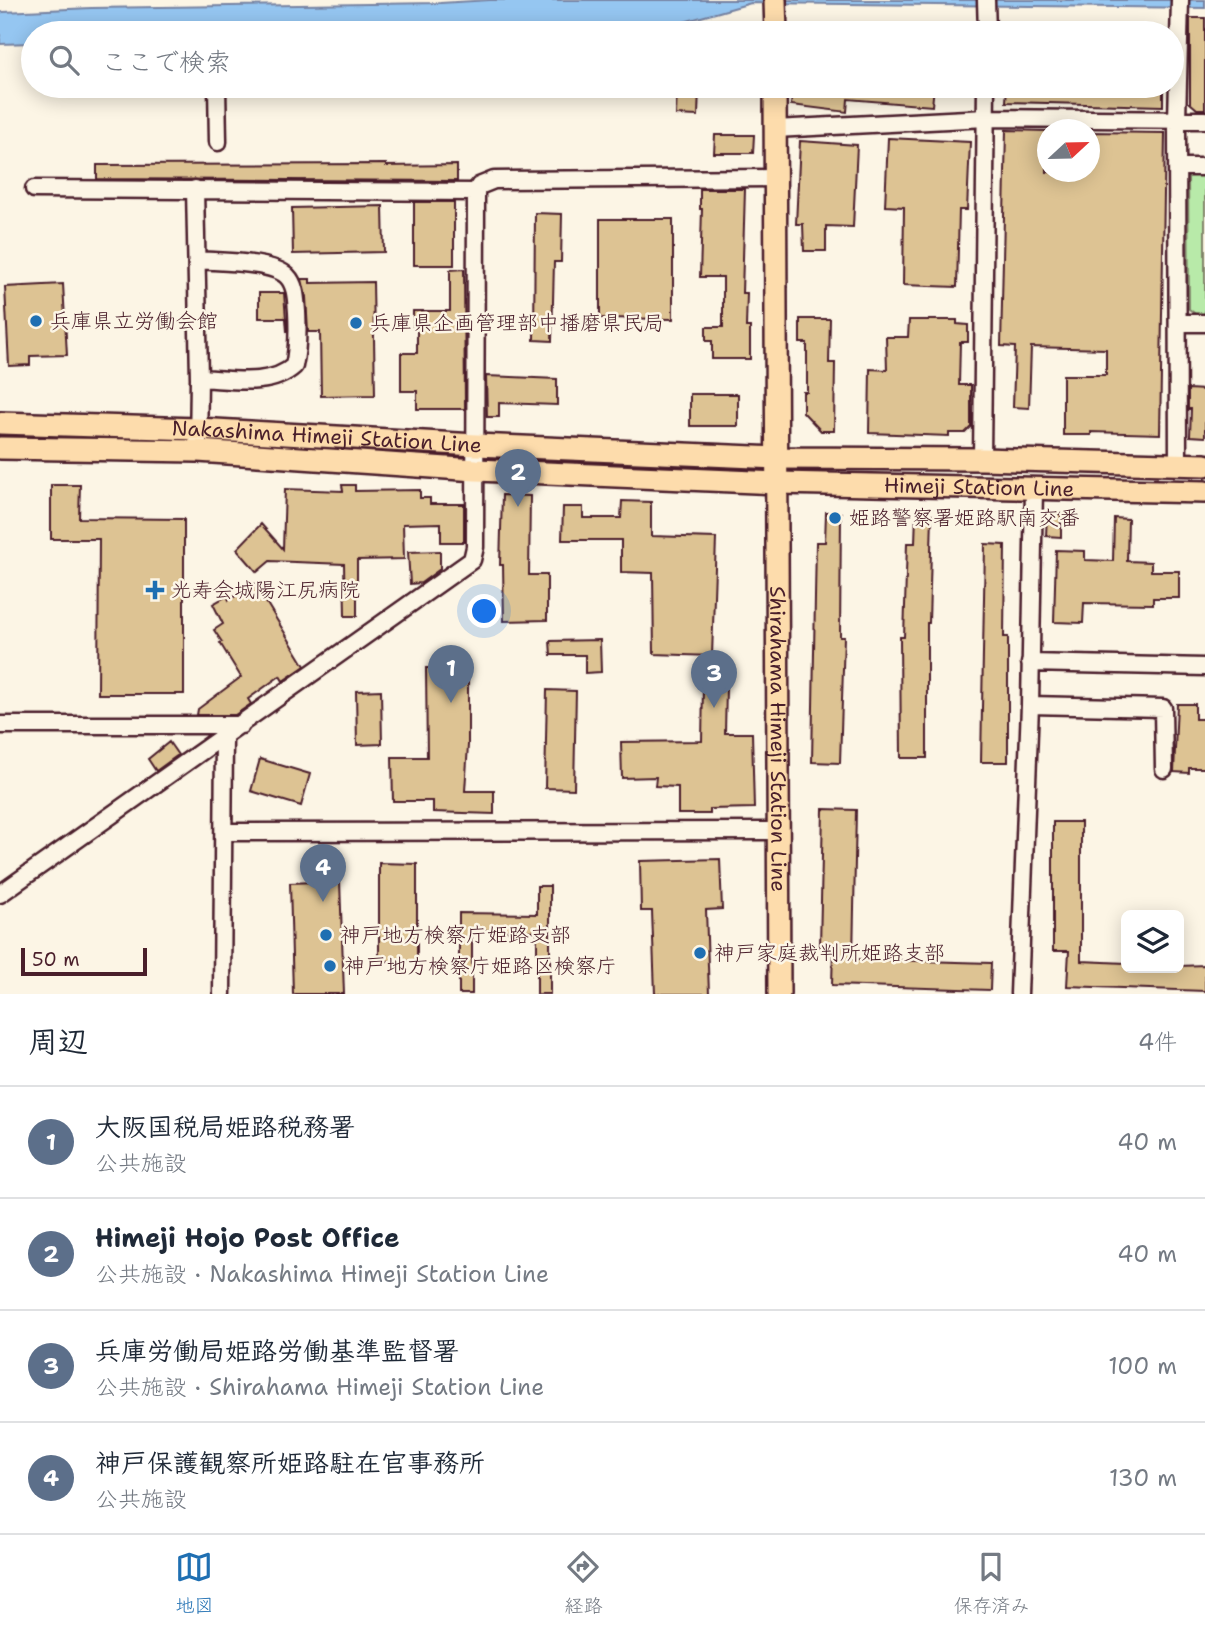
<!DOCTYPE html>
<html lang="ja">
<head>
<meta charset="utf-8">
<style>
	:root { --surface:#fff; --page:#f6f6f7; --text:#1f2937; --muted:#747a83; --line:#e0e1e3; --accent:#1f6fb2 }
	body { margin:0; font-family:"Shantell Sans","Klee One",sans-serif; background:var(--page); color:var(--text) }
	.controls { position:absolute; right:21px; bottom:21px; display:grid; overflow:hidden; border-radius:10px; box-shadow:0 4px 18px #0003 }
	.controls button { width:63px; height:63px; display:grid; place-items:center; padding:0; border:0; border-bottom:2px solid var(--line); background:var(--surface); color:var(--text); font:35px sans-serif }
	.compass { position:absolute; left:1037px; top:119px; width:63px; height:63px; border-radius:50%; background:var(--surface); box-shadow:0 4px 18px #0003; rotate:68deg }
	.scale { position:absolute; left:21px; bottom:18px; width:126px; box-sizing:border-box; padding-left:7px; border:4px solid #4a1f2b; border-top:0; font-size:19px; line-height:24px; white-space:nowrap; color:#4a1f2b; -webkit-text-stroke:5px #fcf5e5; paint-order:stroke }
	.you { position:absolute; left:485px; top:612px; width:24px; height:24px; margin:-18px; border:5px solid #fff; border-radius:50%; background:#1a73e8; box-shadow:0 0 0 10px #1a73e833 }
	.badge { display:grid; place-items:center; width:46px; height:46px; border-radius:50%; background:var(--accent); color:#fff; font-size:23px; font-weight:700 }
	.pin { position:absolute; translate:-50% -58px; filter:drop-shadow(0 2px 4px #0008) }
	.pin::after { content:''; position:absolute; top:37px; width:24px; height:21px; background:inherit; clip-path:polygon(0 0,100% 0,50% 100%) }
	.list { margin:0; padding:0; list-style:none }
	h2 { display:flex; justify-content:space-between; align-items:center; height:91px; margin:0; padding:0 28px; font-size:30px }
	h2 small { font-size:23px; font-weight:400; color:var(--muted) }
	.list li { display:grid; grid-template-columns:46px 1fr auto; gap:21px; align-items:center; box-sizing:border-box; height:112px; padding:0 28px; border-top:2px solid var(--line) }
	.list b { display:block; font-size:26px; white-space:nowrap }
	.list p { margin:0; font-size:23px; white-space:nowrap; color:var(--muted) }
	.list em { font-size:23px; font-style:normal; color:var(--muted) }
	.icon { flex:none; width:38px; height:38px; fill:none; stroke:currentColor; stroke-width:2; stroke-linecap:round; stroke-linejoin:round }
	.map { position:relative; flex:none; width:1205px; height:994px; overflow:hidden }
	.search { position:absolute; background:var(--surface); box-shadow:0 4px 18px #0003; left:21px; right:21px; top:21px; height:77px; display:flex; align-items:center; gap:18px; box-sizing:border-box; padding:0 24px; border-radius:38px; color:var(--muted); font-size:26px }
	.sheet { height:539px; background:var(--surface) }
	nav { display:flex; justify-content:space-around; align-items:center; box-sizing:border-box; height:98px; border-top:2px solid var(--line); background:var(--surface); font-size:19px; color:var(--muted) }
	nav a { display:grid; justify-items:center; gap:4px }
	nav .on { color:var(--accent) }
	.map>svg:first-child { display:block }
	.green { fill:#b8eaa9; stroke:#81846a; stroke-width:2 }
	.water { fill:#95c6f1; stroke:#7783a2; stroke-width:2 }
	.building { fill:#ddc393; stroke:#4a1f2b; stroke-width:2 }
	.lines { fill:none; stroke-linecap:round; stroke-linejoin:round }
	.minor-casing { stroke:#4a1f2b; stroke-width:21 }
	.major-casing { stroke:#4a1f2b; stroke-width:26 }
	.minor { stroke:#fcf5e5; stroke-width:16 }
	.major { stroke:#fddcac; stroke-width:21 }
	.poi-dot { fill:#1f6fb2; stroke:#fcf5e5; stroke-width:2.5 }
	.labels { text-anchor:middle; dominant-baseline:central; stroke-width:5; stroke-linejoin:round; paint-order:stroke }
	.poi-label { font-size:21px; fill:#4a1f2b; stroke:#fcf5e5; text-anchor:start }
	.street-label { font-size:21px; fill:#4a1f2b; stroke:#fcf5e5 }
</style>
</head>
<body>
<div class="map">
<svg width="1205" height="994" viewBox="0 0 1205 994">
	<rect width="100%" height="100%" fill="#fcf5e5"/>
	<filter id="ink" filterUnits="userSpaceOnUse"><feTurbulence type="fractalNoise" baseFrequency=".0143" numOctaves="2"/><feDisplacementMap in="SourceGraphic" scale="14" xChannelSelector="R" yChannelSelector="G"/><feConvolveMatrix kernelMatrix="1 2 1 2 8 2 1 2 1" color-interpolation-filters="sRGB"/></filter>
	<g filter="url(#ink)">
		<path class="green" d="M 1193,174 L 1205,174 L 1205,316 L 1198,316 L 1189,309 L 1188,175 Z"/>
		<path class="water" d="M 490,0 L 1205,0 L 1205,8 L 751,3 L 680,23 L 634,27 L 366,33 L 33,33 L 33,43 L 0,44 L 0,13 L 3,12 L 91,8 L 440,3 Z"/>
		<path class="building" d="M 1190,18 L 1205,18 L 1205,109 L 1197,109 L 1190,103 Z
			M 677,86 L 699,87 L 698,116 L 676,115 Z
			M 793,86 L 934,86 L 932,106 L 848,99 L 847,112 L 791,105 Z
			M 1007,86 L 1163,86 L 1163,106 L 1006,102 Z
			M 1006,130 L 1047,131 L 1047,172 L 1089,172 L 1089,132 L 1165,133 L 1160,434 L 1091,432 L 1091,435 L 1063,435 L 1063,375 L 1106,375 L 1106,349 L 1031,347 L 1029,408 L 1013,407 L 1015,347 L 1001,346 Z
			M 715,135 L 754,135 L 753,153 L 714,153 Z
			M 888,138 L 970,142 L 967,210 L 959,210 L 957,287 L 903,285 L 904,207 L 885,206 Z
			M 800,141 L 857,145 L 853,227 L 826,226 L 826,251 L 804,251 L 803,224 L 796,224 Z
			M 386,164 L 386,166 L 457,165 L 457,181 L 97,179 L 97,165 Z
			M 700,189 L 745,189 L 742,293 L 747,293 L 746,327 L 750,327 L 750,359 L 712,359 L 712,341 L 706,341 L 706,327 L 723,327 L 723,277 L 700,277 L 702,209 L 700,209 Z
			M 414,202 L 454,202 L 454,265 L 414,265 Z
			M 383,206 L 384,252 L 293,254 L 292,208 Z
			M 535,213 L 562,214 L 561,262 L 554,262 L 552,341 L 534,340 Z
			M 600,219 L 673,219 L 673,319 L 600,318 Z
			M 464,269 L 465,409 L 417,409 L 417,391 L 401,391 L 401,353 L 417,353 L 417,326 L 413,326 L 413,311 L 450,311 L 450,270 Z
			M 302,279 L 310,279 L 310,283 L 373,282 L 375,395 L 321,396 L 320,332 L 308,332 L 306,297 Z
			M 63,284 L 67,355 L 30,356 L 30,365 L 9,366 L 5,287 Z
			M 259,293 L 284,293 L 287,332 L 286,318 L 259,318 Z
			M 800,319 L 830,319 L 829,363 L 835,363 L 834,431 L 821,431 L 803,412 L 803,392 L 807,392 L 807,343 L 800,343 Z
			M 909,320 L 957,320 L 957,324 L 968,325 L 968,342 L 960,342 L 959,385 L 971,385 L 971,427 L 965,433 L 949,433 L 949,436 L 869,433 L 870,369 L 887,370 L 886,337 L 908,337 Z
			M 486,376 L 557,379 L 557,405 L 499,403 L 499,417 L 487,417 Z
			M 1188,389 L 1205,390 L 1205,437 L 1190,436 L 1191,409 L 1188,409 Z
			M 690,394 L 738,394 L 738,426 L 690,426 Z
			M 51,485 L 80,485 L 79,518 L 184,519 L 184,694 L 98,694 L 99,539 L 51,539 Z
			M 342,485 L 355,485 L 355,491 L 420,490 L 420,498 L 430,498 L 430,504 L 464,504 L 464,542 L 441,542 L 441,523 L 403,524 L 404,559 L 357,560 L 357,616 L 345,616 L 344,564 L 270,561 L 257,572 L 237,549 L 261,524 L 283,549 L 285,489 L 343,491 Z
			M 502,495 L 530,496 L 529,575 L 547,575 L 547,620 L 504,621 L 503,565 L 500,565 Z
			M 622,501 L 651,502 L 651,536 L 716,538 L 712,656 L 654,654 L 653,573 L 621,572 L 621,540 L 562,540 L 563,507 L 583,507 L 583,518 L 621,518 Z
			M 826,512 L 841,513 L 840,637 L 844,637 L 840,763 L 812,762 L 816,542 L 825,542 Z
			M 916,514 L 932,515 L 929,623 L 927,623 L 927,758 L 901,758 L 900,637 L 904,637 L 907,543 L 915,543 Z
			M 1047,514 L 1061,514 L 1061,537 L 1046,536 Z
			M 1114,518 L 1128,519 L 1127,561 L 1151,562 L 1151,571 L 1179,571 L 1179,598 L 1153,598 L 1153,604 L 1084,603 L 1083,623 L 1054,622 L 1056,550 L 1085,551 L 1085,560 L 1113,561 Z
			M 985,544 L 1005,545 L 1004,637 L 1008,637 L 1008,762 L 981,762 Z
			M 440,551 L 440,569 L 421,583 L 410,584 L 408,552 Z
			M 255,584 L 305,666 L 283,681 L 280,676 L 248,699 L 251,704 L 235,715 L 197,715 L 198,709 L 241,677 L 220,643 L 222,642 L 214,630 L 223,624 L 213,604 L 227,596 L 229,600 Z
			M 600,640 L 601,672 L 585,673 L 585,655 L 551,655 L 550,641 Z
			M 426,668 L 468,668 L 468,745 L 465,791 L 494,791 L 494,814 L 433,812 L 433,801 L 393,801 L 392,757 L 427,757 Z
			M 703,687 L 726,687 L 725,733 L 752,733 L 754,808 L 710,809 L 710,814 L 678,814 L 678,787 L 655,786 L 656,777 L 622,778 L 621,742 L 702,741 Z
			M 381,690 L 382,744 L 357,745 L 356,691 Z
			M 547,690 L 576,691 L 574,789 L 545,788 Z
			M 1177,704 L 1195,704 L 1195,719 L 1205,719 L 1205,768 L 1189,768 L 1189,773 L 1174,772 Z
			M 169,742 L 178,755 L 156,771 L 148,759 Z
			M 260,759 L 310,774 L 301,806 L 251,791 Z
			M 823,809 L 856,810 L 853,959 L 991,963 L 990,990 L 832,985 L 833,948 L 820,947 Z
			M 1053,822 L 1081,822 L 1081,961 L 1126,963 L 1126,968 L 1205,965 L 1205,991 L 1067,986 L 1069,951 L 1053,951 Z
			M 720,859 L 722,909 L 706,910 L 709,994 L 655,994 L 652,911 L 641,911 L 640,861 Z
			M 379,863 L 417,864 L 417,961 L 379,961 Z
			M 340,881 L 344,994 L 293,994 L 290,883 Z
			M 537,886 L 550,886 L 550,994 L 537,994 L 537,931 L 472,930 L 472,994 L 459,994 L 459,913 L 537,914 Z"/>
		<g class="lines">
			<defs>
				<path id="minor" d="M 986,0 L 987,33
					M 217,86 L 218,142
					M 775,129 L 986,118 L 1205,120
					M 1177,167 L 1205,167
					M 34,189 L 476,192
					M 195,189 L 199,378 L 198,451
					M 197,260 C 218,262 272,261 287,276 C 296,285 296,300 297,312 C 298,330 298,348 294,366 C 270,388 229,379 199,378
					M 1178,323 L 1205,323
					M 982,459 L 986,86
					M 1178,464 L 1177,120 L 1180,0
					M 1030,663 L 1205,667
					M 1030,705 L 1163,708 L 1164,769
					M 0,725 L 241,725
					M 224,832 L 780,831
					M 0,894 L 472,560 L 475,547 L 476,192 L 479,186 L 494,180 L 774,178
					M 222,994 L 224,736
					M 1019,994 L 1030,705 L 1034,489"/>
				<g id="major">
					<path d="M 775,0 L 776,33"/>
					<path id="s1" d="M 775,86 L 779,994"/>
					<path id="s2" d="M 0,423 L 198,429 L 476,445 L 778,458 L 982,459 L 1205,465"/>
					<path id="s3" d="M 0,448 L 198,451 L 476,470 L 778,483 L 1205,492"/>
				</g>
			</defs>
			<use href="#minor" class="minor-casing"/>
			<use href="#major" class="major-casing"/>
			<use href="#minor" class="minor"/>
			<use href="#major" class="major"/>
		</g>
	</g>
	<g class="poi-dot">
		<circle cx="36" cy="321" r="7"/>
		<circle cx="356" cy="323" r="7"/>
		<circle cx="835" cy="518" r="7"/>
		<path d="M151.5 579.5h7v7h7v7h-7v7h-7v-7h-7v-7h7z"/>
		<circle cx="326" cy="935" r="7"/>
		<circle cx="700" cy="953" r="7"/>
		<circle cx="330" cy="966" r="7"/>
	</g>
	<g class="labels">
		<g class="poi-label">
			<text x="50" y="321">兵庫県立労働会館</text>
			<text x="370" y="323">兵庫県企画管理部中播磨県民局</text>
			<text x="849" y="518">姫路警察署姫路駅南交番</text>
			<text x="171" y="590">光寿会城陽江尻病院</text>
			<text x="340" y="935">神戸地方検察庁姫路支部</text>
			<text x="714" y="953">神戸家庭裁判所姫路支部</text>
			<text x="344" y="966">神戸地方検察庁姫路区検察庁</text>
		</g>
		<g class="street-label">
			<text stroke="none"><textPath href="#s2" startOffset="327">Nakashima Himeji Station Line</textPath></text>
			<text stroke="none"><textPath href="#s3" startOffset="980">Himeji Station Line</textPath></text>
			<text stroke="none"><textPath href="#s1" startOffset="653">Shirahama Himeji Station Line</textPath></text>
		</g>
	</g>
</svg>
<div class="controls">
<button><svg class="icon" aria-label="layers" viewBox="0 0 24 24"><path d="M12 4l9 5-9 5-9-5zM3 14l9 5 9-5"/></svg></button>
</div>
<svg class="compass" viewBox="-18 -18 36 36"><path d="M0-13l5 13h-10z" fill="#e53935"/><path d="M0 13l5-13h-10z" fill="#747a83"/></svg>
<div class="scale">50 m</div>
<div class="you"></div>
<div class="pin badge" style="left:451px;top:703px;background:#5c6f8a">1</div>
<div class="pin badge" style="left:518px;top:507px;background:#5c6f8a">2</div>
<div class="pin badge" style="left:714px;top:708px;background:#5c6f8a">3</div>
<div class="pin badge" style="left:323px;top:902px;background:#5c6f8a">4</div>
<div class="search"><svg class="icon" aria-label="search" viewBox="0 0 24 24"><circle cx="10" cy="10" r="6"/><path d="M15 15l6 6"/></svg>ここで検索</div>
</div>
<section class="sheet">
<h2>周辺<small>4件</small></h2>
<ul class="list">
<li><span class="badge" style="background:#5c6f8a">1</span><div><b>大阪国税局姫路税務署</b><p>公共施設</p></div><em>40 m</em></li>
<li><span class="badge" style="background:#5c6f8a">2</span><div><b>Himeji Hojo Post Office</b><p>公共施設 · Nakashima Himeji Station Line</p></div><em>40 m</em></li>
<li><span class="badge" style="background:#5c6f8a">3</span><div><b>兵庫労働局姫路労働基準監督署</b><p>公共施設 · Shirahama Himeji Station Line</p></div><em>100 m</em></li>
<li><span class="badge" style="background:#5c6f8a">4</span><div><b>神戸保護観察所姫路駐在官事務所</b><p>公共施設</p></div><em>130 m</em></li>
</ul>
</section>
<nav>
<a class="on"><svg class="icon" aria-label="map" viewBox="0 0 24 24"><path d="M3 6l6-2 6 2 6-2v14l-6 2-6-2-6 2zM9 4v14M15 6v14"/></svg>地図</a>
<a><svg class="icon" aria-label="directions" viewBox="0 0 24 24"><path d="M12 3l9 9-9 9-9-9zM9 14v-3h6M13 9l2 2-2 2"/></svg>経路</a>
<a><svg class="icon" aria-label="saved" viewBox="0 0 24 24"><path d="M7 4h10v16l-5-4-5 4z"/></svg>保存済み</a>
</nav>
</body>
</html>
